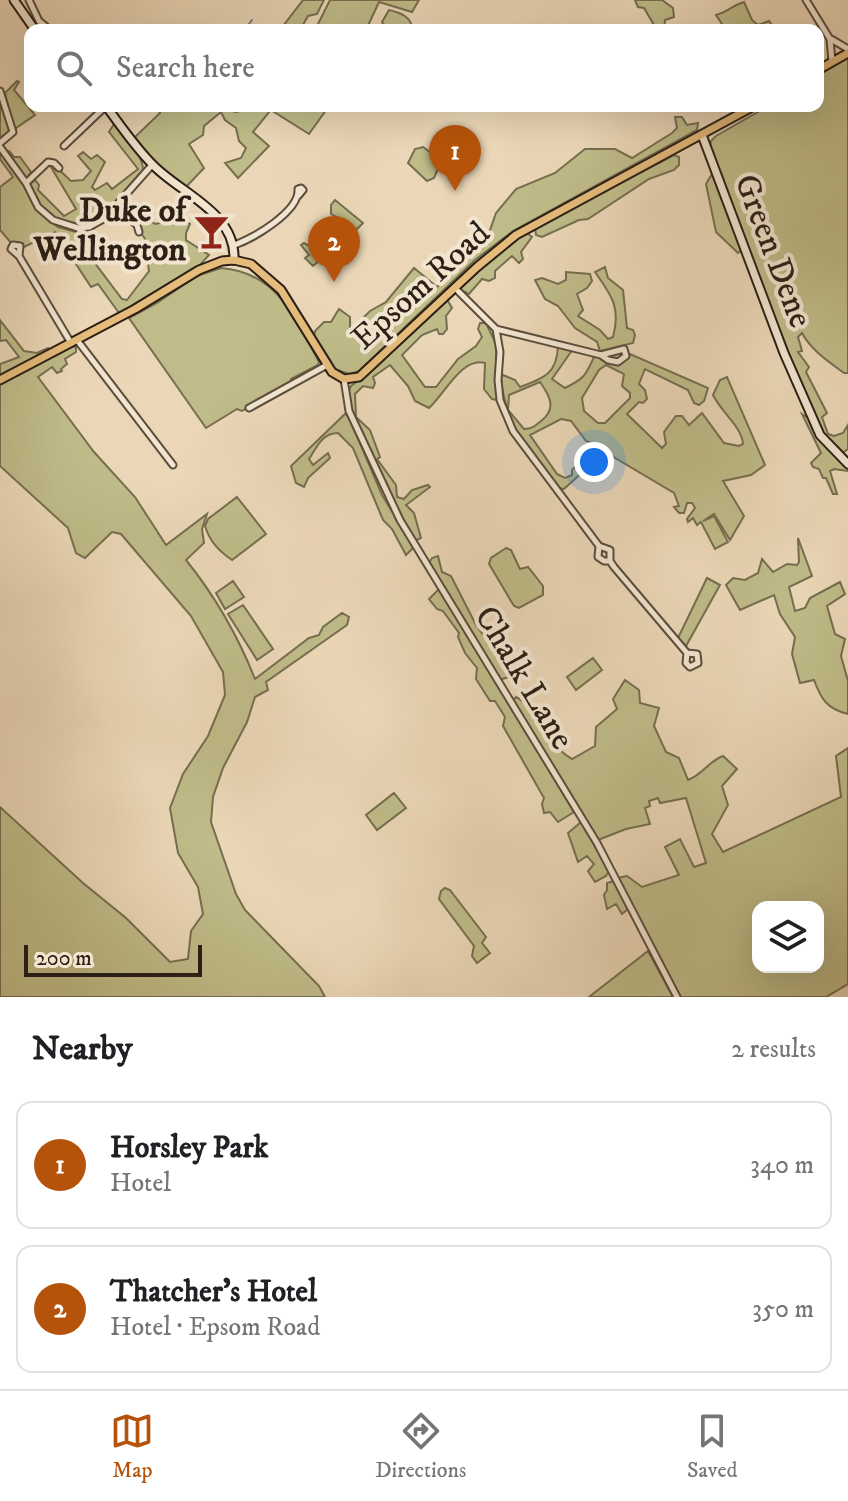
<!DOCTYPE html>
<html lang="en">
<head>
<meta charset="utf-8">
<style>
	:root { --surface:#fff; --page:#f6f6f6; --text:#202124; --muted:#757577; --line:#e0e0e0; --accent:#b45309 }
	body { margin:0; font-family:"IM FELL DW Pica",serif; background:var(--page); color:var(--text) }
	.controls { position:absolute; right:24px; bottom:24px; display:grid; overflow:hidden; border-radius:16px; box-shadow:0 8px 32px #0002 }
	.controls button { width:72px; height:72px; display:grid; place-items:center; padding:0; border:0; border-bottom:2px solid var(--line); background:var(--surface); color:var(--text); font:40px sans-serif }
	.scale { position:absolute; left:24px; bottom:20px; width:178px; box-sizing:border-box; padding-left:8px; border:4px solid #2b1f16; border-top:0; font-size:22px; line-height:28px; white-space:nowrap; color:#2b1f16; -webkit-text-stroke:6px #f2e5d0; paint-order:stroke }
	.you { position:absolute; left:594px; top:462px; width:28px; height:28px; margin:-20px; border:6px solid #fff; border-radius:50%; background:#1a73e8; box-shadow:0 0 0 12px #1a73e833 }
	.badge { display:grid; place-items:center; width:52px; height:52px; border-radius:50%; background:var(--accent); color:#fff; font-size:26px; font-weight:700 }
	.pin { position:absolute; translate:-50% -66px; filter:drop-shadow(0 2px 4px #0008) }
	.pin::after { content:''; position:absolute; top:42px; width:28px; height:24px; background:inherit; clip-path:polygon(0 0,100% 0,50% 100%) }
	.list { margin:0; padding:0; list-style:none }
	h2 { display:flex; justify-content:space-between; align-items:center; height:104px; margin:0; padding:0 32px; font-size:34px }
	h2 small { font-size:26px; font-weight:400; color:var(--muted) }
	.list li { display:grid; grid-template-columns:52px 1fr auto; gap:24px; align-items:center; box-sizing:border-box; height:128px; margin:0 16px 16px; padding:0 16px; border:2px solid var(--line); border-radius:16px }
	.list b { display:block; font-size:30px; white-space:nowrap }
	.list p { margin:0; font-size:26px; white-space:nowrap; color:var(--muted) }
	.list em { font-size:26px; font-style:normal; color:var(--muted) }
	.icon { flex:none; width:44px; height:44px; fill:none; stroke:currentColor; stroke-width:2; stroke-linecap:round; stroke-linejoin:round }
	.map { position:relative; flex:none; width:848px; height:997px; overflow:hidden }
	.search { position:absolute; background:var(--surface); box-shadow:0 8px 32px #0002; left:24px; right:24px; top:24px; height:88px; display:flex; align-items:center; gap:20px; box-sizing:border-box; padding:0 28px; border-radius:16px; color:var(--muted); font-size:30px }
	.sheet { height:392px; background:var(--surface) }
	nav { display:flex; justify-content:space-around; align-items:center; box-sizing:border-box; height:112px; border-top:2px solid var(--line); background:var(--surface); font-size:22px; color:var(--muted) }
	nav a { display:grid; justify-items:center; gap:4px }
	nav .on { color:var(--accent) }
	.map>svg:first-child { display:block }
	.green { fill:#bfbc89; stroke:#756e50; stroke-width:2; fill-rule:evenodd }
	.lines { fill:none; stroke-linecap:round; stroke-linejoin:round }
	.stream { stroke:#707a78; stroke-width:2 }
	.street-casing { stroke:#5b4d3e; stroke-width:9 }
	.secondary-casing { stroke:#2b1f16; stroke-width:11 }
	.primary-casing { stroke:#2b1f16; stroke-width:11 }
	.street { stroke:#f2e5d0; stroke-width:5 }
	.secondary { stroke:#f2e5d0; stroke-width:7 }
	.primary { stroke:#e6bc7c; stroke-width:7 }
	.labels { text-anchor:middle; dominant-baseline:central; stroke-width:8; stroke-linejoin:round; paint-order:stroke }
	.poi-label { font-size:34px; font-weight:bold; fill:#2b1f16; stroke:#f2e5d0; text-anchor:end }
	.street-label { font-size:34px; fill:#2b1f16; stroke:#f2e5d0 }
</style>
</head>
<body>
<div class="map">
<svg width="848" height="997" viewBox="0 0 848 997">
	<rect width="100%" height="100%" fill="#ebd7b7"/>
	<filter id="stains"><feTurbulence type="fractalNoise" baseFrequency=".0025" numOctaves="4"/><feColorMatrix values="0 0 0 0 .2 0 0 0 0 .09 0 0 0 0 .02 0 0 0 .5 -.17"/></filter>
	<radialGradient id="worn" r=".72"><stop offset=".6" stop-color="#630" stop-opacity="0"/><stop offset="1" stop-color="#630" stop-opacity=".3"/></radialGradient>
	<path class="green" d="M 303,0 L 324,0 L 317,14 L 308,16 L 300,30 L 280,30 Z
		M 330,0 L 419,0 L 412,12 L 379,2 L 366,30 L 315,30 Z
		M 635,0 L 662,0 L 673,8 L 674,17 L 665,20 L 664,30 L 657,30 L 644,8 L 638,7 Z
		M 744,2 L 752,20 L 758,25 L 769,21 L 773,26 L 770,30 L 726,30 L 716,15 C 728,12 733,5 744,2 Z
		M 389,10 C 401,13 410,16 413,29 L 387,30 L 382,22 Z
		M 848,58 L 848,373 L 844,373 C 828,361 811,350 802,333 L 798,337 L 802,351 L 798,352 L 809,367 L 806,372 L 827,413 L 822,417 L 828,434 L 834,436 L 843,433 L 848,425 L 848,449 L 841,454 L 822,433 L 777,328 L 710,147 L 711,141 L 716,136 L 768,106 L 818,106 L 818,75 Z
		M 17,81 L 19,82 L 14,90 L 35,115 L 0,139 L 0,103 L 2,109 L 8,106 L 5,93 Z
		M 155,106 L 223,106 L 235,112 L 265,107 L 270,111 L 253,132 L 269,146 L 238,178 L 225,163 L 241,158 L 246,148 L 239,141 L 236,128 L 225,120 L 221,112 L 204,126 L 203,135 L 189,144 L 204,168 L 185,188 L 152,159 L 135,137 L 160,113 Z
		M 274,106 L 329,106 L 309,134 L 271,110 Z
		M 675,117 L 682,117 L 687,125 L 698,123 L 697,130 L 513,231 L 475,260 L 359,371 L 349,374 L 332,368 L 314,336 L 315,331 L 324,322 L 331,322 L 339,309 L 350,317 L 350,331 L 370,311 L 386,302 L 414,268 L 437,287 L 464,262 L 489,233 L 496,213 L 516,189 L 555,173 L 585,149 L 615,149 L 632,158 L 672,133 L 677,128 Z
		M 114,124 C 125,135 143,154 143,170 L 101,218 L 85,225 L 54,219 L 36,201 L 30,184 L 35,180 L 39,185 L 38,190 L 64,216 L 76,209 L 51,167 L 53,164 L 71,181 L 83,180 L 91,171 L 78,156 L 83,152 L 91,159 L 97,155 L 105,162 L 92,187 L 95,190 L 107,183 L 112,189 L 138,169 L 109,132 Z
		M 423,147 L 438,158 L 438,169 L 434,178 L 427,181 L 408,163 L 415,149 Z
		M 9,151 L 14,157 L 20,157 L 31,172 L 23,183 L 39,212 L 58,227 L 80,233 L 91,250 L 88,254 L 122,299 L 127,300 L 149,271 C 147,263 149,257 149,250 C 147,233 130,224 117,214 L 119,208 L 125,202 L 155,224 L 183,218 L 190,224 L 186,233 L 186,240 L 209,255 L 200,265 L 119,313 L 98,284 L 91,287 L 55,232 L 22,248 L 18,242 L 11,243 L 0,230 L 0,187 L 13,177 L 0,159 L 0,154 L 2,155 Z
		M 674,155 L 679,157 L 679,165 L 674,170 L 649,179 L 588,219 L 579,220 L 542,237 L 536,235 L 535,228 Z
		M 712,174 L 742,250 L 738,253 L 716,232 L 706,184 Z
		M 335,200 L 363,223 L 344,242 L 345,246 L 336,255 L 328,253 L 313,266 L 305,258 L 309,255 L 301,245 L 304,243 L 318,251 L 324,241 L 316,232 L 319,226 L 336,227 L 338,218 L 331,214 L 331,205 Z
		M 526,232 L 532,237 L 521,252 L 523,259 L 519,263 L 512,256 L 495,271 L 495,278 L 489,281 L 482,279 L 469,294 L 460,289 L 460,286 L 501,248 Z
		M 605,267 L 608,278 L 623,290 L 627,328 L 633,330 L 635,335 L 633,343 L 600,351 L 597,342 L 575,328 L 558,306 L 545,299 L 535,280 L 542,278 L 558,284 L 566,280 L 566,272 L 590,274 L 592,281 L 587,288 L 577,294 L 583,310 L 578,316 L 600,330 L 608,339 L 613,337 C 621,308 612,296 595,272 Z
		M 221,268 C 277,272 295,318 319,362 L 318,365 L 291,379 L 290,383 L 242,411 L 237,409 L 206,428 L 129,318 L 157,303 L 197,276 Z
		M 448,301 L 452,308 L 446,316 L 447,329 L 443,334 L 439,334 L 437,329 L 422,335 L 402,355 L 425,387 L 436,387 L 458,359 L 476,346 L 482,337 L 478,329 L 480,323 L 486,323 L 496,344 L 497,400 L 492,399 L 484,389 L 485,363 C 461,357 445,394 429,408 L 415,401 L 408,386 L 390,365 L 373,377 L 375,383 L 373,388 L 363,386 L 355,394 L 356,417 L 370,430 L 380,457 L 377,459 L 396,485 L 397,497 L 404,499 L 412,490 L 428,485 L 430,487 L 406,505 L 414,513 L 421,538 L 417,540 L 413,539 C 390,502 357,437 347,394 L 351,386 L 376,367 L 444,302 Z
		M 0,320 L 24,351 L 37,353 L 48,348 L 49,350 L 0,376 L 0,364 L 19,357 L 6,340 L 0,341 Z
		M 72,346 L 76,347 L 76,352 L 65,359 L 67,364 L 61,369 L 62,371 L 57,373 L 52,367 L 38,377 L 94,452 L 135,497 L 166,545 L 207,514 L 202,529 L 204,543 L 186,560 C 215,596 238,636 255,679 L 309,638 L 319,635 L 323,627 L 342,613 L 349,617 L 347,625 L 266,682 L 268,690 L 255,697 L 247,722 L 223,768 L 213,797 L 211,822 L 236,894 L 245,910 L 319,986 L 325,997 L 0,997 L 0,807 L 83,883 L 126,918 L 170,962 L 188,959 L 191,931 L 203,914 L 198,887 L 178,853 L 170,808 L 183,774 L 208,736 L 225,695 L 223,672 L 191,616 L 121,534 L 112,532 L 85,558 L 76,553 L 68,528 L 0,466 L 0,384 Z
		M 558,346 L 573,349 L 552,379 L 565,388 C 587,377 585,375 595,355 L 630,354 L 708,388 L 704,401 L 699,405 L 694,403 L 688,390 L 645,369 L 639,384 L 645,390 L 647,399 L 643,403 L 639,402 L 627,414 L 662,448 L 666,444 L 664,432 L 676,416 L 682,416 L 689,425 L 702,413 L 724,443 L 739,446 L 743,444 C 742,427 721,412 713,395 L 720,380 L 727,377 L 765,465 L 751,475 L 723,481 L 744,516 L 730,540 L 714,514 L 703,521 L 714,516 L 728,542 L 715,549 L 701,522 L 697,525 L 693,518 L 688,522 L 687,519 L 695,508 L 692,503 L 687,503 L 684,513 L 679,513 L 674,507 L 679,506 L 674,493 L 605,452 L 564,489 L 558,488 C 528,449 506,429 501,378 L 503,375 L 515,380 L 520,387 C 544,378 557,374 558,346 ZM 606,365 L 624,374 L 622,386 L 630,393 L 630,398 L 605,423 L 598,423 L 584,411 L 582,398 L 599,370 ZM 540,382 C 550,396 557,409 541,421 C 535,426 532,429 524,429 L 508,410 L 509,395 ZM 561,419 L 571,421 L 586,441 L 592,443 L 587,455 L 572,470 L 572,475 L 565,478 L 557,474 L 530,435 Z
		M 345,414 L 348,415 L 382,495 L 414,547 L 406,555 L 392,529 L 383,520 L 353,448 L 338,433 C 322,433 317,447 309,459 L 313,465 L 328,453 L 330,458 L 308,478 L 304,487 L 296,483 L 291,466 Z
		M 802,414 L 810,419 L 820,440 L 847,466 L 848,471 L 834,469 L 830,471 L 837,494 L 833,494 L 826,478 L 823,478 L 819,469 L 813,467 L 811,463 L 821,453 Z
		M 237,497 L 266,534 L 232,560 C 219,551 210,542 205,526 L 208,519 Z
		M 798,538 L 812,576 L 789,587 L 795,611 L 805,608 L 810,598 L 840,582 L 845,594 L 827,606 L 835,634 L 845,639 L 841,656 L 848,681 L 848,714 C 827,709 821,699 814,680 L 800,683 L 792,654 L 795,637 L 780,614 L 774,595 L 740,610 L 726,585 L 733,578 L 745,580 L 758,573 L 762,559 L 773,572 L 787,564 L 797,565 L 799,562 Z
		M 506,548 L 511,550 L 520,569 L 528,567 L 543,586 L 543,595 L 519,608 L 514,606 L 489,564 L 491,558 Z
		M 438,556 L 442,572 L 451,576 L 476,625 L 510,672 L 509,677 L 499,680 L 429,563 L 432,558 Z
		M 707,578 L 720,585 L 686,646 L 678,638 Z
		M 233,581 L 244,597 L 225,609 L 216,593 Z
		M 440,588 L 574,812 L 558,822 L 550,812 L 544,813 L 542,804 L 544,798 L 503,726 L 505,717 L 495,701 L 490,701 L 476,679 L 477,668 L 465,653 L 458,637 L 459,633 L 443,611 L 437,609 L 429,599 Z
		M 243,605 L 273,649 L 257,660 L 228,614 Z
		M 593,658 L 602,670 L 576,690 L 567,677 Z
		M 625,680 L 639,690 L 640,703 L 659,708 L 654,726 L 666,752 L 679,758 L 688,780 C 703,774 709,761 723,756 L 737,769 L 722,786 L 728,805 L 712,834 L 723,852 L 841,797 L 836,756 L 848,748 L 848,984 L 826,997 L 681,997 L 640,925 L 617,878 L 627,876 L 642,887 L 679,875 L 665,847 L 680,839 L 694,867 L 706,863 L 686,798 L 660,803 L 658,798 L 649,801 L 650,806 L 645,808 L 650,824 L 626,829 L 598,840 L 511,702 L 516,697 C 540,709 546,745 572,759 L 595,746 L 596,727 L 617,709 L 613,699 ZM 758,907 L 818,907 L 818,967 L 758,967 Z
		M 394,793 L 406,808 L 377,830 L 366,815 Z
		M 581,822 L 609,871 L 606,876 L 595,882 L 588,871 L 594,864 L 587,856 L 578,862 L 568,833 Z
		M 614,881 L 628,909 L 622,914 L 616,904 L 607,909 L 604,895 L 607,890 L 607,883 Z
		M 445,888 L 450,890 L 486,937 L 482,943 L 490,953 L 477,963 L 472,956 L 474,946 L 439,899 L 441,891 Z
		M 648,951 L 673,997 L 589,997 Z"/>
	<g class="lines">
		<path class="stream" d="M 244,30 L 252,20"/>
		<defs>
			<path id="street" d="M 29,0 L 39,21 L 50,30
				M 806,0 L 830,39 L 832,62
				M 831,39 L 848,49
				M 0,91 L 13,132 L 0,143
				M 64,146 L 106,106
				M 0,147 L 26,183 L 38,207 L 53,220 L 78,228 L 89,227 L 105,218 L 152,165
				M 26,183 L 48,162 L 54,163 L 59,168
				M 116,207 L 137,225 L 139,232
				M 79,229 L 94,253
				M 234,245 C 253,239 300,211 298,189 L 301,188 L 303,190 L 298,196
				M 19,256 L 20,246 L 13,245 L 11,249 L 19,256 L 71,343
				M 455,288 L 496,329 L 500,352 L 498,380 L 500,400 L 513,431 L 599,546 L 610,550 L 610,561 L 614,567 L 687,653 L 686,663 L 690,667 L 698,663 L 697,654 L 687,653
				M 496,329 L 601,355 L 624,349 L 626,356 L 618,362 L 608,360 L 601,355
				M 77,340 L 173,465
				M 344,379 L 349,411 L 400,520 L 597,843 L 677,997
				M 249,408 L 327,365
				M 599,546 L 598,557 L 604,561 L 610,561"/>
			<path id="secondary" d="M 14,0 L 35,30
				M 106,106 C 121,126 135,147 153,165 C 181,194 236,212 234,260
				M 702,135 L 784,353 L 820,435 L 848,464"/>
			<path id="primary" d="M 818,70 L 848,53
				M 0,380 L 135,309 L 199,270 L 222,261 L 234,260 L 251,264 L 281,290 L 332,372 L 344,379 L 359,377 L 477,267 L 516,235 L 754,106"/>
		</defs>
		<use href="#street" class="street-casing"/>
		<use href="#secondary" class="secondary-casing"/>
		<use href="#primary" class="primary-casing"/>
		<use href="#street" class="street"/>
		<use href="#secondary" class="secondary"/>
		<use href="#primary" class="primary"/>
	</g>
	<defs>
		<symbol id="bar-bare" viewBox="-9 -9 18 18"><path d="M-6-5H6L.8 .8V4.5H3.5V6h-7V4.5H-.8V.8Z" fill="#8f2418" stroke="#f2e5d0" stroke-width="2.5" paint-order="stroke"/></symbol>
	</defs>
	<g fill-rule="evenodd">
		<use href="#bar-bare" x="186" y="206" width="51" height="51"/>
	</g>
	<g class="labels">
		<g class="poi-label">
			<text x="186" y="211">Duke of<tspan x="186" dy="39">Wellington</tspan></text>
		</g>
		<g class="street-label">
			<text transform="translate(773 251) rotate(69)">Green Dene</text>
			<text transform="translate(421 286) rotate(-42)">Epsom Road</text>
			<text transform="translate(524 678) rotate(59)">Chalk Lane</text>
		</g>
	</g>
	<rect width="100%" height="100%" filter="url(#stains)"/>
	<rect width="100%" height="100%" fill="url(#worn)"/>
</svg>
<div class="controls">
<button><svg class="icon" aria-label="layers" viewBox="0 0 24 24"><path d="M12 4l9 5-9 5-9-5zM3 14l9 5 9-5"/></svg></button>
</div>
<div class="scale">200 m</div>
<div class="you"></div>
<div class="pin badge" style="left:455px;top:191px">1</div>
<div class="pin badge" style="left:334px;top:282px">2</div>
<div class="search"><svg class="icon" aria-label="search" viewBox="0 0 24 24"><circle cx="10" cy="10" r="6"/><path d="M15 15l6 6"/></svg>Search here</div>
</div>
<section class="sheet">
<h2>Nearby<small>2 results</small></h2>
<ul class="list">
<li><span class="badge">1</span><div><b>Horsley Park</b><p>Hotel</p></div><em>340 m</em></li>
<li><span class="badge">2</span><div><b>Thatcher's Hotel</b><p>Hotel · Epsom Road</p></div><em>350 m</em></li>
</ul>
</section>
<nav>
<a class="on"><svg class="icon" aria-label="map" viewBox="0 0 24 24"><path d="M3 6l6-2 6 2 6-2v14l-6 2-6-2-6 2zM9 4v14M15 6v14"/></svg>Map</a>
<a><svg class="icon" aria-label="directions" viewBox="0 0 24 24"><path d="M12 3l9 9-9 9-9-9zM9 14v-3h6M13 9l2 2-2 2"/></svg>Directions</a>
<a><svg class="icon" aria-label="saved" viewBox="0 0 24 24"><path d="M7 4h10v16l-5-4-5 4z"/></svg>Saved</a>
</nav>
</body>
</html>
